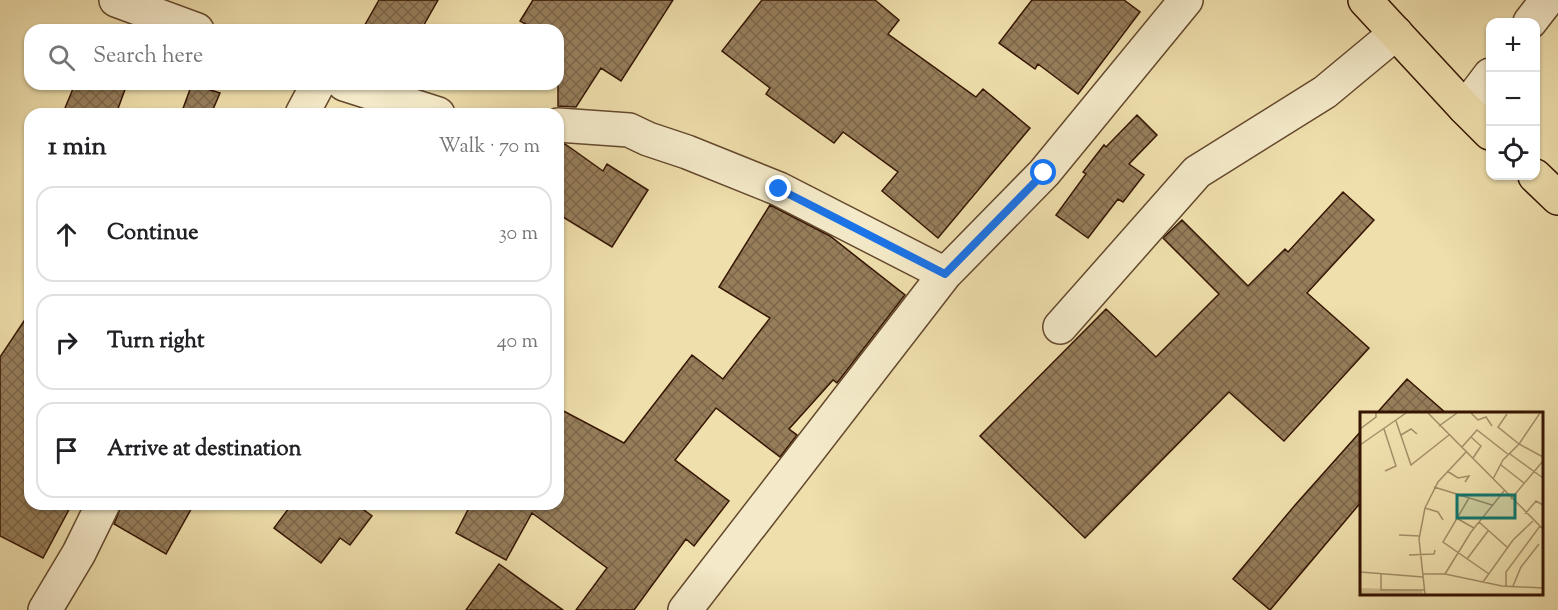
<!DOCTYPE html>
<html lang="en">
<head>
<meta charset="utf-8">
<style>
	:root { --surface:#fff; --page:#f2f2f2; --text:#202124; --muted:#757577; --line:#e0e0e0 }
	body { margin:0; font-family:"Sorts Mill Goudy",serif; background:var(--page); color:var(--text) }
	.controls { position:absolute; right:18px; top:18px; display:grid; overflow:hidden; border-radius:12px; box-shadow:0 2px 4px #0004 }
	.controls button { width:54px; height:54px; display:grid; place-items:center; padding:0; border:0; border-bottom:2px solid var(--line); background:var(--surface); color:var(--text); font:30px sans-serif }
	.stop { position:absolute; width:18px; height:18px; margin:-14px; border:4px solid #1a73e8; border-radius:50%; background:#fff }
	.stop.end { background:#1a73e8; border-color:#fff; box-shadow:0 2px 6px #0008 }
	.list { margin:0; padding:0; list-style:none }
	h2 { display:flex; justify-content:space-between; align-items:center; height:78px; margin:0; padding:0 24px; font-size:26px }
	h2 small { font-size:20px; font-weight:400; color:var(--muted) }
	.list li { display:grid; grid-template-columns:39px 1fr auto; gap:18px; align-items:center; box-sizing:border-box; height:96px; margin:0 12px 12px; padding:0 12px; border:2px solid var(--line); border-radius:18px }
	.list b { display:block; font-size:22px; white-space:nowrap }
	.list em { font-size:20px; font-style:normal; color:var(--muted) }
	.icon { flex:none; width:33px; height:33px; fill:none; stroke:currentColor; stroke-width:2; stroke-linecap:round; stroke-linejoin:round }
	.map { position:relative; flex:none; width:1558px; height:610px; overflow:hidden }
	.search { position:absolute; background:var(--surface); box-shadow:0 2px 4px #0004; left:24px; top:24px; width:540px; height:66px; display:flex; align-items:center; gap:15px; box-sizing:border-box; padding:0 21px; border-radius:18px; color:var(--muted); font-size:22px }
	.panel { position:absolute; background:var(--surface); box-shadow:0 2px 4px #0004; left:24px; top:108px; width:540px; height:402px; border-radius:18px }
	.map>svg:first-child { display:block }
	.building { fill:url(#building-cross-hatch); stroke:#361503; stroke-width:1.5 }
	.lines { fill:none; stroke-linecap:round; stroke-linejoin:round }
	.minor-casing { stroke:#64482d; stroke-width:36 }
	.highway-casing { stroke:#361503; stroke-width:36 }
	.minor { stroke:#f4eac9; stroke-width:33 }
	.highway { stroke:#eedfac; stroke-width:33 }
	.route { stroke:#1a73e8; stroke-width:8 }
	.inset-road { fill:none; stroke:#a48e68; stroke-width:1.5 }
	.view { fill:#0f766e; fill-opacity:0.15; stroke:#0f766e; stroke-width:3 }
	.inset-edge { fill:none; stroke:#361503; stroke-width:3 }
</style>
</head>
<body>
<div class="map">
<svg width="1558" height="610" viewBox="0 0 1558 610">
	<defs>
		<pattern id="building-cross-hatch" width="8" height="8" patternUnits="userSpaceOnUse" patternTransform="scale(1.5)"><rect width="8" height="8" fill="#967e5b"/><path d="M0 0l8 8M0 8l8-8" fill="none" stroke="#7b6649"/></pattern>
	</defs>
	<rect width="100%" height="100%" fill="#eedfac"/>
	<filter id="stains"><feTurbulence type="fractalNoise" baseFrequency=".00333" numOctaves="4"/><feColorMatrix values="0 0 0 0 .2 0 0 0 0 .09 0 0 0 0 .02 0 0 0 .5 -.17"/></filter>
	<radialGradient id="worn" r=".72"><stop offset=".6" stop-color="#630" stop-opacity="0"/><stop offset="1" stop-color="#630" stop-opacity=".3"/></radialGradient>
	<path class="building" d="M 379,0 L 438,0 L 421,30 L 362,30 Z
		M 533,0 L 673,0 L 621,81 L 601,68 L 576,107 L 558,106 L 558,30 L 536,30 L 520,21 Z
		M 762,0 L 875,0 L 899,20 L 888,34 L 976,97 L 983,89 L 1030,128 L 938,238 L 882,191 L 898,172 L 843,132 L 834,143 L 766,94 L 770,88 L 722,51 Z
		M 1032,0 L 1124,0 L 1140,12 L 1078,94 L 1038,64 L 1035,69 L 999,43 Z
		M 75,84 L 127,84 L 116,114 L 81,114 L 65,108 Z
		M 192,84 L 220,93 L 211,114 L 181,114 Z
		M 1137,115 L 1157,135 L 1129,164 L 1144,175 L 1123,202 L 1118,199 L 1088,238 L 1056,215 L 1086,174 L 1083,172 L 1104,145 L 1106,147 Z
		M 558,144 L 565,144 L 603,171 L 607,164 L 648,190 L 612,247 L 558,214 Z
		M 1343,192 L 1374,220 L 1307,293 L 1369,348 L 1284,441 L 1229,392 L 1085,538 L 980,436 L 1106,309 L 1156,357 L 1219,294 L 1163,238 L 1182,220 L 1248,286 L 1285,249 L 1288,252 Z
		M 770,205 L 830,236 L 905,295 L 837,383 L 833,380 L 789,429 L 797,435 L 780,457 L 716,408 L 675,460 L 729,501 L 694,546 L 686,539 L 634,610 L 576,610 L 607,568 L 532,513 L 506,560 L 456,533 L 471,504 L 558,504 L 558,408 L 624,443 L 692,355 L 723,379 L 770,318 L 719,287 Z
		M 30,312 L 30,504 L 72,504 L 43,558 L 0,536 L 0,357 Z
		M 1407,379 L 1447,414 L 1376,414 Z
		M 1362,430 L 1362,501 L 1270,610 L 1233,579 L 1296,504 Z
		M 122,504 L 194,504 L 166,554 L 114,524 Z
		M 292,504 L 356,504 L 372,516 L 350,545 L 340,538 L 321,563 L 274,528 Z
		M 499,564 L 563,610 L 466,610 Z"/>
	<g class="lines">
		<defs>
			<path id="minor" d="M 116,0 L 197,30
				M 1530,22 L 1547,0
				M 344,84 L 438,114
				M 1465,108 L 1490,75
				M 302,114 L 318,84
				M 558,125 L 629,130 L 648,139 L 687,152 L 779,189 L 945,274
				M 1060,327 L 1197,172 L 1325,92 L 1396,33
				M 45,610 L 79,553 L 103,504
				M 685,610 L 945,274 L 1044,173 L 1186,0"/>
			<path id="highway" d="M 1365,0 L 1465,108 L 1490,133
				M 1535,176 L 1558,198"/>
		</defs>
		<use href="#minor" class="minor-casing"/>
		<use href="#highway" class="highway-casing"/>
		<use href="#minor" class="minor"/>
		<use href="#highway" class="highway"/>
	</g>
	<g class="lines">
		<path class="route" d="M 779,189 L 945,274 L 1044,173"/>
	</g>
	<g transform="translate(1360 412)">
		<rect width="183" height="183" fill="#eedfac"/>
		<path d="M 0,176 L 62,178 L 63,182 L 0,182 Z" fill="#cfbd8f"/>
		<path class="inset-road" d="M 68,1 L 183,117M 111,1 L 118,8 L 126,5 L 132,14M 180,1 L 159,32 L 183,45M 36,9 L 51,53 L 89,23M 79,14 L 97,1M 0,17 L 16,5 L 16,1M 24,17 L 36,54 L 25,59M 41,23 L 51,17 L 57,22M 111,25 L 121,34 L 113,46M 0,33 L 46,1M 102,35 L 117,18 L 149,43M 150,42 L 183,66M 141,53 L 164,71M 87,59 L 98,66 L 109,64 L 105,70M 133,67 L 143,48 L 159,32 L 138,15 L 147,2M 74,75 L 132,93M 109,86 L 83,130 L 129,162M 151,87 L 183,49M 65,96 L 78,100 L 83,108M 165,102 L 176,89 L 183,93M 98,107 L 114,116M 119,110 L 148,136M 39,123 L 60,124M 49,143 L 74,142 L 75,138M 107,147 L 128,119M 0,160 L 63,165M 21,162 L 21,178 L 65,178M 63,162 L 85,162 L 142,174 L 183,176M 85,162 L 111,120 L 144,79M 123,170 L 153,128 L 173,109M 146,174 L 146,160 L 180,114M 153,174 L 161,155 L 179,132M 65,182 L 59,127 L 65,96 L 78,70 L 107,39"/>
		<path class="view" d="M 97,83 L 155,83 L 155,106 L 97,106 Z"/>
		<rect width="183" height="183" class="inset-edge"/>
	</g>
	<rect width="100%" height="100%" filter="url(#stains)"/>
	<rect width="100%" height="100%" fill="url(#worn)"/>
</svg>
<div class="controls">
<button>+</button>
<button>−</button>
<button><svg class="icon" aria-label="locate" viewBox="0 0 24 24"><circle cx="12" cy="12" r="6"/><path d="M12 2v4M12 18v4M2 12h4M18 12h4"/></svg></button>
</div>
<div class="stop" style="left:1044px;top:173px"></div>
<div class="stop end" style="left:779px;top:189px"></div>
<div class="search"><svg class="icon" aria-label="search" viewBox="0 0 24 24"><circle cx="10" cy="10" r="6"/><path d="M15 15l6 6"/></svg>Search here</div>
<section class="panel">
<h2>1 min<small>Walk · 70 m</small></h2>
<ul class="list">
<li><svg class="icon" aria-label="ahead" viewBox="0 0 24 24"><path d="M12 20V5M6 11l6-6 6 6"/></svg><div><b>Continue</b></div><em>30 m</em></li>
<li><svg class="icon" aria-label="right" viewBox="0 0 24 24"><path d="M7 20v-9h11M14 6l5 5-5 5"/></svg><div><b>Turn right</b></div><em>40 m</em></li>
<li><svg class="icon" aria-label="arrive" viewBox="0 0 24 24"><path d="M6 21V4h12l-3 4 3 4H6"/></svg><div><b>Arrive at destination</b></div></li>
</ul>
</section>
</div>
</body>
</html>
